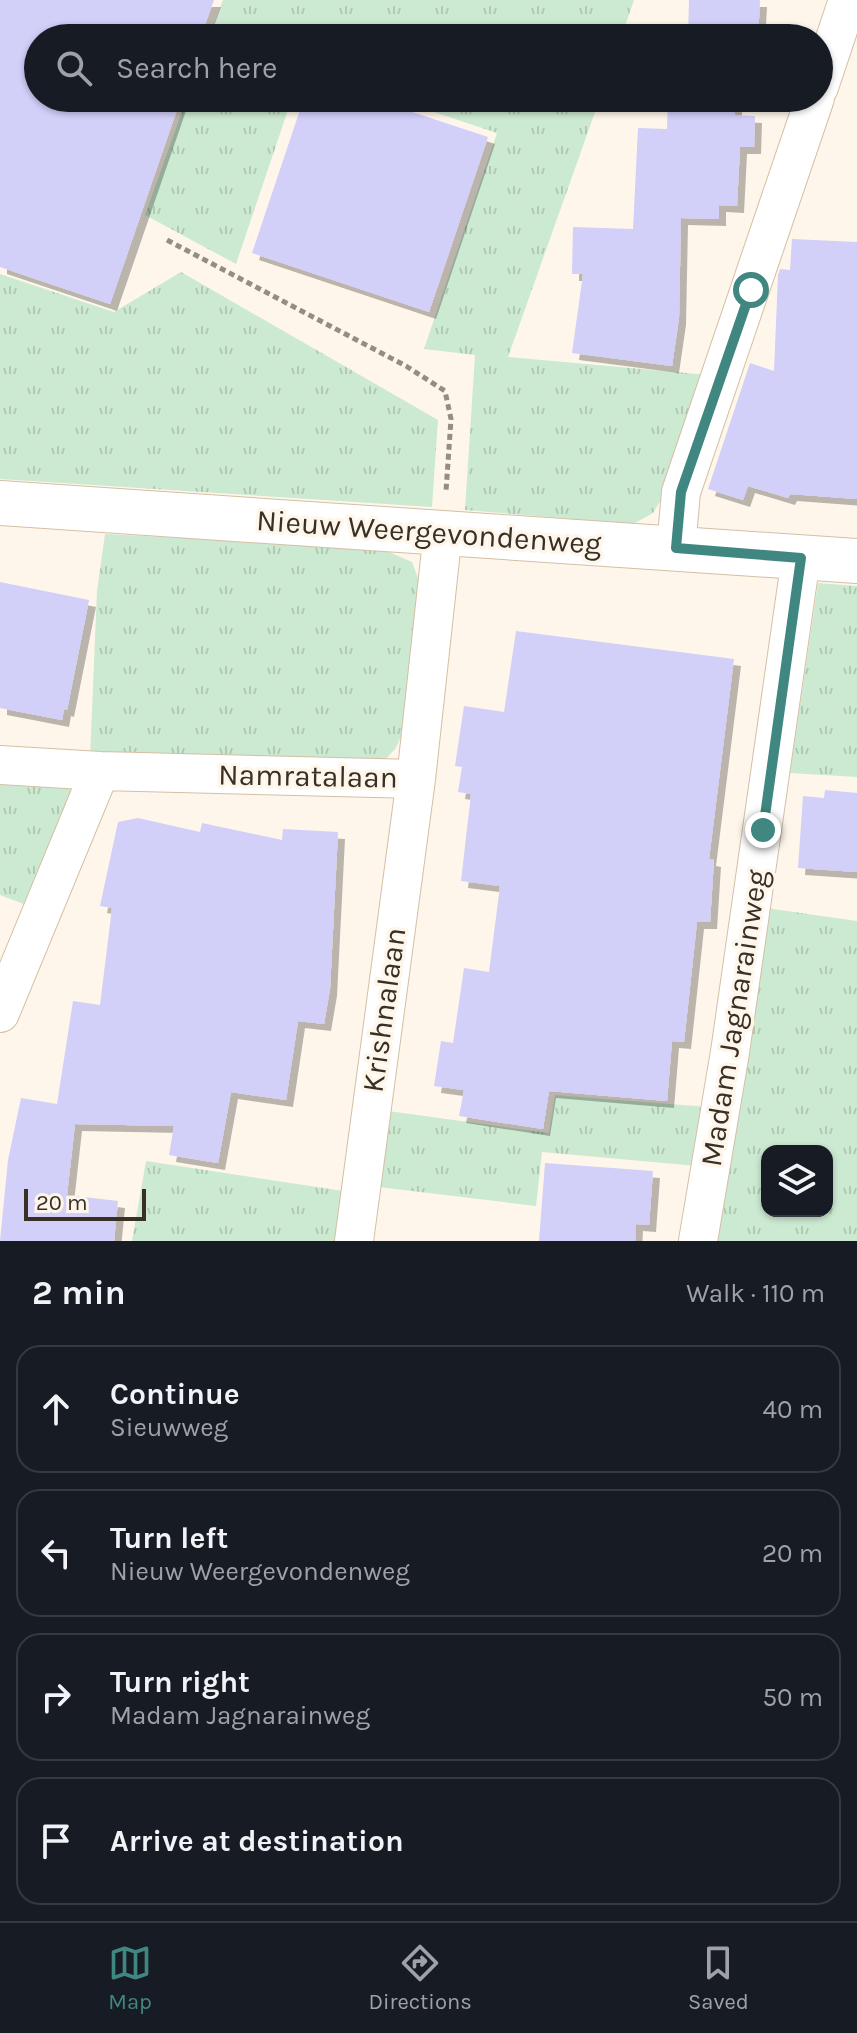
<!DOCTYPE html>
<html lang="en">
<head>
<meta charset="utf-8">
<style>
	:root { --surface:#171b24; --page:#20242c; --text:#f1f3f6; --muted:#9ea1a6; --line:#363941; --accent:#408781 }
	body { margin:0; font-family:Karla,sans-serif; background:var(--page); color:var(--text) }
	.controls { position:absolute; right:24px; bottom:24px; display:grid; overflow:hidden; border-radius:16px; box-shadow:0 2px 6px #0004 }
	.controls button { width:72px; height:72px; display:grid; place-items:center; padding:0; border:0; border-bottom:2px solid var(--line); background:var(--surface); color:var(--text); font:40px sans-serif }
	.scale { position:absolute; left:24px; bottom:20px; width:122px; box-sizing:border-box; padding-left:8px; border:4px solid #383025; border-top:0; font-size:22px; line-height:28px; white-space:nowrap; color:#383025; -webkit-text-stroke:6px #fef6eb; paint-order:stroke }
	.stop { position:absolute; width:24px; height:24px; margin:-18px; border:6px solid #408781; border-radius:50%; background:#fff }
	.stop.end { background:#408781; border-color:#fff; box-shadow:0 2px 8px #0008 }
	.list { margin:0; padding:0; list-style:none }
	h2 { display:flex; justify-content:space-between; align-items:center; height:104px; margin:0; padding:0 32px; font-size:34px }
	h2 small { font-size:26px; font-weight:400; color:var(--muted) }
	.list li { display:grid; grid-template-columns:52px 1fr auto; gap:24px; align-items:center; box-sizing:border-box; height:128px; margin:0 16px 16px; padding:0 16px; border:2px solid var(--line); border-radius:24px }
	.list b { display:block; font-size:30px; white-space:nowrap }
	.list p { margin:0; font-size:26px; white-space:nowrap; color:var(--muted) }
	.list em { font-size:26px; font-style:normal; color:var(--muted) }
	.icon { flex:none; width:44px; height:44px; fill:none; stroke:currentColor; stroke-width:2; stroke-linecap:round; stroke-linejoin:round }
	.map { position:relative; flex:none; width:857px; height:1241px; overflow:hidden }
	.search { position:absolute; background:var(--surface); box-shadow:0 2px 6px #0004; left:24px; right:24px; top:24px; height:88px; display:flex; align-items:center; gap:20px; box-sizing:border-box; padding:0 28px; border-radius:44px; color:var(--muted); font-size:30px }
	.sheet { height:680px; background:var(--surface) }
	nav { display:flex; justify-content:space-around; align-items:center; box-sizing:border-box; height:112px; border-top:2px solid var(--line); background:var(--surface); font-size:22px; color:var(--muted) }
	nav a { display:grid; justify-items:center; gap:4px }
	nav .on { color:var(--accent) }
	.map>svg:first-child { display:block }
	.grass { fill:url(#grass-tufts); fill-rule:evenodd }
	.building { fill:#d2cff9; filter:url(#shadow) }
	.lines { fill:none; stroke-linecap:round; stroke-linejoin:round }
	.street-casing { stroke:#d4bfa4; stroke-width:40 }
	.secondary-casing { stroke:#d4bfa4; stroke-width:46 }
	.path { stroke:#958d82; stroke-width:5; stroke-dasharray:6 4; stroke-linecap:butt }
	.street { stroke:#fff; stroke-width:38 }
	.secondary { stroke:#fff; stroke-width:44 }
	.route { stroke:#408781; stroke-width:10 }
	.labels { text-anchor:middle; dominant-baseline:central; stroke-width:7; stroke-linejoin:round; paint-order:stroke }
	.street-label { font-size:30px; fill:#383025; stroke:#fef6eb }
</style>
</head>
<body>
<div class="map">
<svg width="857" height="1241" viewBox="0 0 857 1241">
	<defs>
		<pattern id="grass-tufts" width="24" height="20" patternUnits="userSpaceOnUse" patternTransform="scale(2)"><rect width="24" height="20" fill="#ccead1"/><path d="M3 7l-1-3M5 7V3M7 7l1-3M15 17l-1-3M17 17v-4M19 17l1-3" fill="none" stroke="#b0c9b3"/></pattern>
		<filter id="shadow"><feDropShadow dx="7" dy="7" stdDeviation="0" flood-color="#0004"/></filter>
	</defs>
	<rect width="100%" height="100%" fill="#fef6eb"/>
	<path class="grass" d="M 223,0 L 634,0 L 621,38 L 209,38 Z
		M 187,98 L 292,98 L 236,264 L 145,215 Z
		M 392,98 L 600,98 L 508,357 L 709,375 L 667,490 L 653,513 L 633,524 L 465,510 L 475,355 L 424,349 L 497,133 Z
		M 181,272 L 438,420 L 432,507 L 0,479 L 0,274 L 114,312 Z
		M 105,534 L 380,548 L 412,562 L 419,581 L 403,733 L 395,749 L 385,760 L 90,758 L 97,591 Z
		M 818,583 L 857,586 L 857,777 L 790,773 Z
		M 0,775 L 66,784 L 72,792 L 29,906 L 0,895 Z
		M 766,908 L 857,921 L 857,1241 L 711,1241 ZM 767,1151 L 827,1151 L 827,1211 L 767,1211 Z
		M 555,1095 L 708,1107 L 697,1166 L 542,1152 L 536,1206 L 370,1186 L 381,1110 L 549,1133 Z
		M 146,1161 L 350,1192 L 343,1241 L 132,1241 Z"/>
	<path class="building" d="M 0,0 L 214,0 L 200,38 L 38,38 L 38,98 L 181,98 L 110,304 L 0,267 Z
		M 689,0 L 760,0 L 758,38 L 688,38 Z
		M 304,98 L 370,98 L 488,137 L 429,312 L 252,253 Z
		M 668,98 L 735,98 L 735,115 L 755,116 L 754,147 L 740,147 L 737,206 L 719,205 L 719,219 L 681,218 L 679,318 L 672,366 L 572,353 L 583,274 L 572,274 L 573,227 L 633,229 L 638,128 L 667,129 Z
		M 792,239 L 857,242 L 857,499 L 790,494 L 788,498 L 748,486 L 743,500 L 708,489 L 750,363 L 774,371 L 778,275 L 780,269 L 790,270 Z
		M 0,582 L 89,600 L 67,710 L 64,709 L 62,720 L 0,708 Z
		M 516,631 L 734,659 L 709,859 L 714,860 L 710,922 L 697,922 L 684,1042 L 672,1041 L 667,1101 L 549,1091 L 543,1129 L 459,1116 L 464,1090 L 434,1086 L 441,1041 L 453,1043 L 464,968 L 489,972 L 500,886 L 461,881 L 471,794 L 458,792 L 462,767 L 455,766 L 464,706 L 504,712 Z
		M 825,790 L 857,793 L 857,872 L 798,868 L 803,796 L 824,798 Z
		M 138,818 L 200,832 L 202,823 L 282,840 L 283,829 L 338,832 L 330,989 L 324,1024 L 298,1021 L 286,1100 L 231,1092 L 218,1163 L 169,1155 L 174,1126 L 75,1124 L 67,1195 L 118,1201 L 114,1241 L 0,1241 L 8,1160 L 21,1098 L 57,1104 L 73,1001 L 100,1005 L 112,908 L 100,906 L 118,822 Z
		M 545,1163 L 653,1171 L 649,1225 L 636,1224 L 635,1241 L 539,1241 Z"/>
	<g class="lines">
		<defs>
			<path id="street" d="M 819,87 L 848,0
				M 676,548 L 681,492 L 815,98
				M 0,765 L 100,771 L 416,779 L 443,532
				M 0,1013 L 100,771
				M 354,1241 L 416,779
				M 698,1241 L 730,1052 L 801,558"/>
			<path id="secondary" d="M 0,503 L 857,561"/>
		</defs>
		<use href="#street" class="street-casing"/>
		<use href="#secondary" class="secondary-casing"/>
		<path class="path" d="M 167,240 L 406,366 L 445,391 L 451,419 L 446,491"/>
		<use href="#street" class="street"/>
		<use href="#secondary" class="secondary"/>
	</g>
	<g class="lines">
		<path class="route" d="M 751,290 L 681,492 L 676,548 L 801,558 L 763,830"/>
	</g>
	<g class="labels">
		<g class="street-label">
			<text transform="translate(429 532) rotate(4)">Nieuw Weergevondenweg</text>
			<text transform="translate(308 776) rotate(1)">Namratalaan</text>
			<text transform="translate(384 1010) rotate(-82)">Krishnalaan</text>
			<text transform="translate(734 1018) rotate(-81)">Madam Jagnarainweg</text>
		</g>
	</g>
</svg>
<div class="controls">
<button><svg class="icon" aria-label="layers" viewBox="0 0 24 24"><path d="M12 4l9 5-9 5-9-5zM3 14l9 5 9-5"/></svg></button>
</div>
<div class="scale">20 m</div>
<div class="stop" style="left:751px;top:290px"></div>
<div class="stop end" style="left:763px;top:830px"></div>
<div class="search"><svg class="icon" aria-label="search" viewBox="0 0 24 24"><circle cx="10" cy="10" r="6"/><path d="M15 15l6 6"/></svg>Search here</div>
</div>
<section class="sheet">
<h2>2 min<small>Walk · 110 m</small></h2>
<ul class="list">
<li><svg class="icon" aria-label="ahead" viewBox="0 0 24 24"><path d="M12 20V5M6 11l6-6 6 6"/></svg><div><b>Continue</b><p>Sieuwweg</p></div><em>40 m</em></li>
<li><svg class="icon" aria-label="left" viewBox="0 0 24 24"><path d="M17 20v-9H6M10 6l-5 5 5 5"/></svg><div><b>Turn left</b><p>Nieuw Weergevondenweg</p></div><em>20 m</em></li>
<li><svg class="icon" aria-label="right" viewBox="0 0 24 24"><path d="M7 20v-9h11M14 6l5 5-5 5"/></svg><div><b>Turn right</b><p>Madam Jagnarainweg</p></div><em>50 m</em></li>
<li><svg class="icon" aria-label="arrive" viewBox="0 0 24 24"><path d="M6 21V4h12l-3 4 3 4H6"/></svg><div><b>Arrive at destination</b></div></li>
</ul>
</section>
<nav>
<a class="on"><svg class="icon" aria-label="map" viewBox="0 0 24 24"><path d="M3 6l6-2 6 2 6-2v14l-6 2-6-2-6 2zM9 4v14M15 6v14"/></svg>Map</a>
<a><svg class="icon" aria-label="directions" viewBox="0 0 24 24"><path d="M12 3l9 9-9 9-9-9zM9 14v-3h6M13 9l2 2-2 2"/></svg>Directions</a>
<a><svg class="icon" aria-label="saved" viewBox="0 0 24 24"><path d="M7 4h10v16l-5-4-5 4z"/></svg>Saved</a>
</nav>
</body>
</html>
